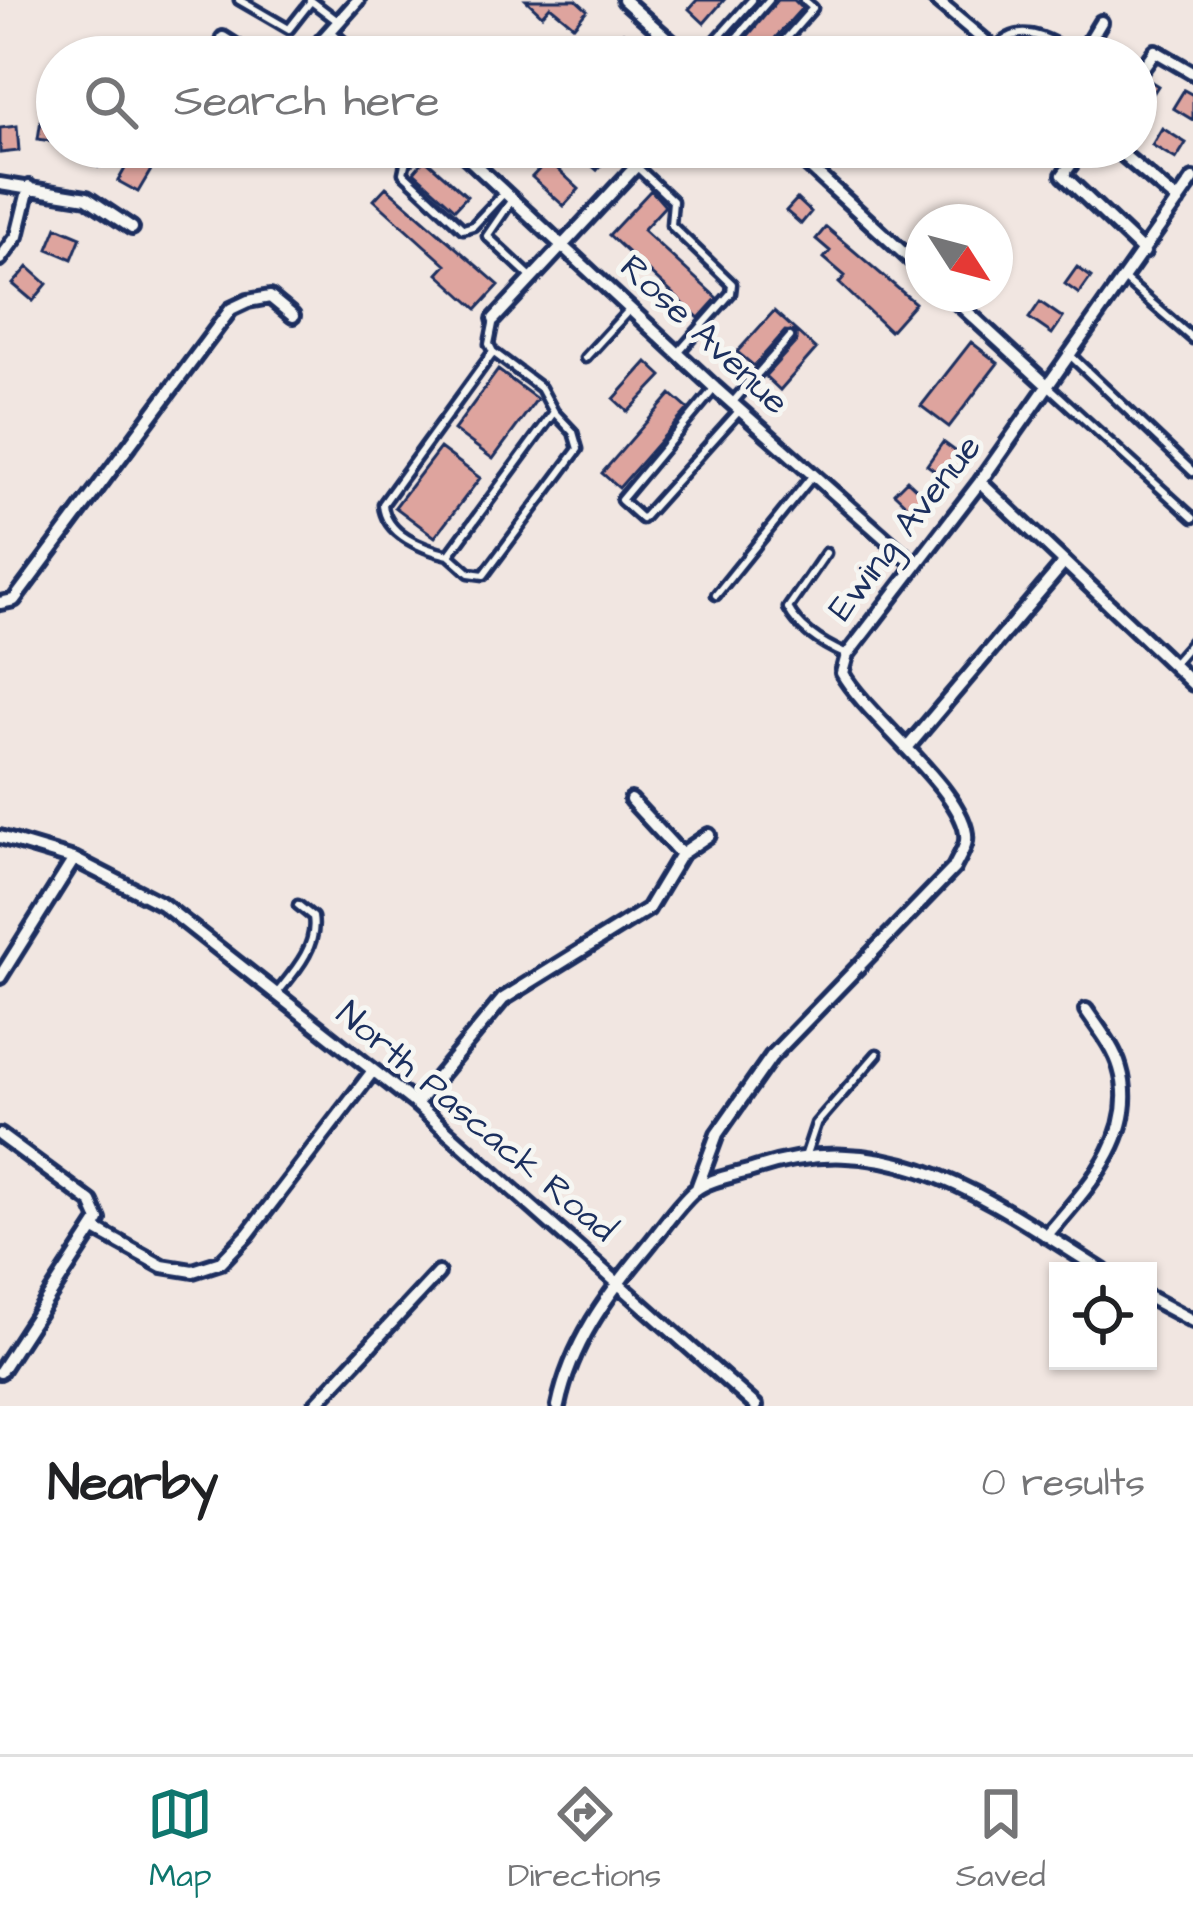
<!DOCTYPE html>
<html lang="en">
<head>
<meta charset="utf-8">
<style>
	:root { --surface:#fff; --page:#f2f2f2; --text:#202124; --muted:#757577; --line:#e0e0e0; --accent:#0f766e }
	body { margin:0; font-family:"Architects Daughter",sans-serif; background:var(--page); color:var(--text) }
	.controls { position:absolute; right:36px; bottom:36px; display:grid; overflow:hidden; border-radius:0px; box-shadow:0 3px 9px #0004 }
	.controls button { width:108px; height:108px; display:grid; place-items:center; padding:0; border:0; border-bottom:3px solid var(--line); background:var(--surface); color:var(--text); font:60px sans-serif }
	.compass { position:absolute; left:905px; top:204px; width:108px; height:108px; border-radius:50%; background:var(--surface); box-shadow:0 3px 9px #0004; rotate:126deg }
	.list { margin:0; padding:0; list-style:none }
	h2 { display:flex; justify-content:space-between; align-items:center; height:156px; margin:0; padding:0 48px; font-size:51px }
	h2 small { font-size:39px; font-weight:400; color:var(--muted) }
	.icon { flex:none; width:66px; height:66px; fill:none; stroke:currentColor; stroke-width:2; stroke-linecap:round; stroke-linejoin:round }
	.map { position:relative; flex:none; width:1193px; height:1406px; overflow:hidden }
	.search { position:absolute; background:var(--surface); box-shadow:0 3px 9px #0004; left:36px; right:36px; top:36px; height:132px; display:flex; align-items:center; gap:30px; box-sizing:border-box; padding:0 42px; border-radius:66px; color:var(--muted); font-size:45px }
	.sheet { height:348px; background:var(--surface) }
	nav { display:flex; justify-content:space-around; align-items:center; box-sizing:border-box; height:168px; border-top:3px solid var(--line); background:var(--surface); font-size:33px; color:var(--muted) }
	nav a { display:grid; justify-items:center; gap:6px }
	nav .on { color:var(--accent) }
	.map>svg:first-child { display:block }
	.building { fill:#dea49e; stroke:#1b2f5e; stroke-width:3 }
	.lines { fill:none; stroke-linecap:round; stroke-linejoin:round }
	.service-casing { stroke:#1b2f5e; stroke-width:15 }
	.minor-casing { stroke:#1b2f5e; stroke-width:20 }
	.service { stroke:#f6f6f2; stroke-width:6 }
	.minor { stroke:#f6f6f2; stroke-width:10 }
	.labels { text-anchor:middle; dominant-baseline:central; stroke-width:10; stroke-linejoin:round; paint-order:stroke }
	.street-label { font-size:36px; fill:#1b2f5e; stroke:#f6f6f2 }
</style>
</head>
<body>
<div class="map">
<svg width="1193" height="1406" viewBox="0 0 1193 1406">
	<rect width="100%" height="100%" fill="#f1e6e1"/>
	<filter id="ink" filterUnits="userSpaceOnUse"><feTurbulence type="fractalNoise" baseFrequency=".00833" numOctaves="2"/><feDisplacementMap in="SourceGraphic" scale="24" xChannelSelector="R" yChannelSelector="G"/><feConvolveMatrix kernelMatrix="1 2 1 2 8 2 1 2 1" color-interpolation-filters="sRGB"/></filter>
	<g filter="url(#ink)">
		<path class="building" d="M 526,0 L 576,0 L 587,10 L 574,26 L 550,6 L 542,15 Z
			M 697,0 L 724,0 L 704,23 L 689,9 Z
			M 778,0 L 794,0 L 802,8 L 758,57 L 730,57 Z
			M 623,32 L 639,46 L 628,57 L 600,57 Z
			M 1147,79 L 1158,86 L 1143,109 L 1136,104 L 1136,87 Z
			M 1184,90 L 1193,95 L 1193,120 L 1173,108 Z
			M 42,113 L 57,115 L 57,142 L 38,139 Z
			M 17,126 L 19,151 L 0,153 L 0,128 Z
			M 1162,128 L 1186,143 L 1176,159 L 1152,145 Z
			M 82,147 L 109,147 L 98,167 L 77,155 Z
			M 570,147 L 606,147 L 612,152 L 597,170 Z
			M 131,158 L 151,170 L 138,192 L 118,181 Z
			M 425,159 L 467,196 L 455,209 L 414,172 Z
			M 548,160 L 579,189 L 564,206 L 532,177 Z
			M 386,187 L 499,285 L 477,309 L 438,274 L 446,265 L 374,200 Z
			M 651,190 L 665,206 L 643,230 L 717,298 L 699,318 L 609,235 Z
			M 797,199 L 811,212 L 801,224 L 786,211 Z
			M 57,227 L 81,237 L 72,259 L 48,249 Z
			M 826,227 L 915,303 L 890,331 L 839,283 L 845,276 L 824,258 L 830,251 L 816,239 Z
			M 28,267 L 47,284 L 33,301 L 13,284 Z
			M 1077,267 L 1091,277 L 1079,294 L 1065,284 Z
			M 1040,302 L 1063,318 L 1052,334 L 1029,318 Z
			M 774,311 L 816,349 L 780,390 L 765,376 L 796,342 L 796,332 L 785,331 L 754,366 L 737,352 Z
			M 971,342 L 998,363 L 949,427 L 921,406 Z
			M 647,362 L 662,376 L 628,412 L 614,399 Z
			M 498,370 L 537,399 L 493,459 L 454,430 Z
			M 671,394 L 688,409 L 619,488 L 602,473 Z
			M 943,442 L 958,453 L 942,476 L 927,465 Z
			M 440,448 L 480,478 L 435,537 L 395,507 Z
			M 907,480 L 925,497 L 912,510 L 894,493 Z"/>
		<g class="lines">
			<defs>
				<path id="service" d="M 239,0 L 289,29 L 311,1
					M 310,0 L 339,22
					M 995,50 C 1019,18 1050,40 1079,57
					M 701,57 L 752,0
					M 720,57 L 769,0
					M 770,57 L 813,8 L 804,0
					M 420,147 L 405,164 L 403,173 L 463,229 L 473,226 L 505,192
					M 636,166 L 673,201 L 671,225 L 732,284 L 731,293 L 679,352
					M 511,201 L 487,236 L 532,278
					M 1125,280 L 1193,339
					M 493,352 L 541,388 L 554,412 L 449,555 C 423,549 385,535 383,504 L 493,352 L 489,344 L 494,319
					M 1071,356 L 1193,472
					M 585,358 L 630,309
					M 1048,386 L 1193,518
					M 714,389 L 621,500 L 642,519 L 740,410
					M 732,403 L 790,337
					M 826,553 L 788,608 C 800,631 824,645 847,655
					M 449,555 L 469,573 L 484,575 L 578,449 L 573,432 L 554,412
					M 716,595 L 813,475
					M 1172,665 L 1193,641
					M 278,992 C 295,971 318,946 313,917 L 298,905
					M 805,1157 L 816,1124 L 877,1054"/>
				<path id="minor" d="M 624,0 L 688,57
					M 936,0 L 1004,57
					M 330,33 L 357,57
					M 223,38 L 253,57
					M 307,57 L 358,0
					M 1080,57 L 1101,22
					M 1136,77 L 1155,51 L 1193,73
					M 456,147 L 715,388 L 914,564
					M 788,147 L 923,271
					M 1084,147 L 1063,175 L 1144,252
					M 1114,147 L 1178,201
					M 0,184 L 87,198 L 132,228
					M 0,259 L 17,236 L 29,187
					M 948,294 L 1048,386
					M 494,319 L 654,147
					M 980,482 L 1193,684
					M 0,603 L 14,600 L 231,309 L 248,301 L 270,297 L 293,316
					M 907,748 L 1064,563
					M 631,800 L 681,854
					M 0,837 L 74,859 L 162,904 L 416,1104 L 756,1406
					M 0,977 L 74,859
					M 416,1104 L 503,999 L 648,909 L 681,854 L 709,835
					M 0,1135 L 91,1202 L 99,1220 L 0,1372
					M 697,1188 L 717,1134 L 771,1057 L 954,868 C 957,861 965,849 966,841 C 972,797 865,716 842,673 L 847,655 L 980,482 L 1193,179
					M 95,1229 L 162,1266 L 193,1271 L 221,1262 L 248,1234 L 372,1072
					M 1046,1236 C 1085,1190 1140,1135 1120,1068 C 1114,1047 1098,1028 1086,1010
					M 1148,1297 L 1193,1321
					M 314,1406 L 438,1273
					M 558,1406 C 571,1344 607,1295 647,1247 C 662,1229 677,1206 694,1191 C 708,1179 737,1175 755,1169 C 894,1124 990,1201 1103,1271"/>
			</defs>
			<use href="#service" class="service-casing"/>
			<use href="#minor" class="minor-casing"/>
			<use href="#service" class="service"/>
			<use href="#minor" class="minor"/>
		</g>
	</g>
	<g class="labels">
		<g class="street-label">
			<text transform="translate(704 335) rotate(43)">Rose Avenue</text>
			<text transform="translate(905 528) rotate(-52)">Ewing Avenue</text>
			<text transform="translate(476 1122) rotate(40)">North Pascack Road</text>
		</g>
	</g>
</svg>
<div class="controls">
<button><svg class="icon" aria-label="locate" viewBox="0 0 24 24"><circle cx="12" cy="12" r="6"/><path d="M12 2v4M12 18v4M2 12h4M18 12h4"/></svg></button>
</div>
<svg class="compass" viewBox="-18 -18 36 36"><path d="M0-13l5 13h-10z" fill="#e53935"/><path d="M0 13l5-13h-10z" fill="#757577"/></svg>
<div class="search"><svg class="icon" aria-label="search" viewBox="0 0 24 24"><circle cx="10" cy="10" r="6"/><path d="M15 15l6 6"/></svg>Search here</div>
</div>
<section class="sheet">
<h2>Nearby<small>0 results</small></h2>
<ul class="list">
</ul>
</section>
<nav>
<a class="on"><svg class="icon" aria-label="map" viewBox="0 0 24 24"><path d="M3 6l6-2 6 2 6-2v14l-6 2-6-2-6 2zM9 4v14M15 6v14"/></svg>Map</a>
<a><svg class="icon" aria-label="directions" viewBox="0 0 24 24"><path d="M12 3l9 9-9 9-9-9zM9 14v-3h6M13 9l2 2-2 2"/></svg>Directions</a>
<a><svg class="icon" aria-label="saved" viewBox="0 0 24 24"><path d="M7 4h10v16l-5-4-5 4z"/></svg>Saved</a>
</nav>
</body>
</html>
